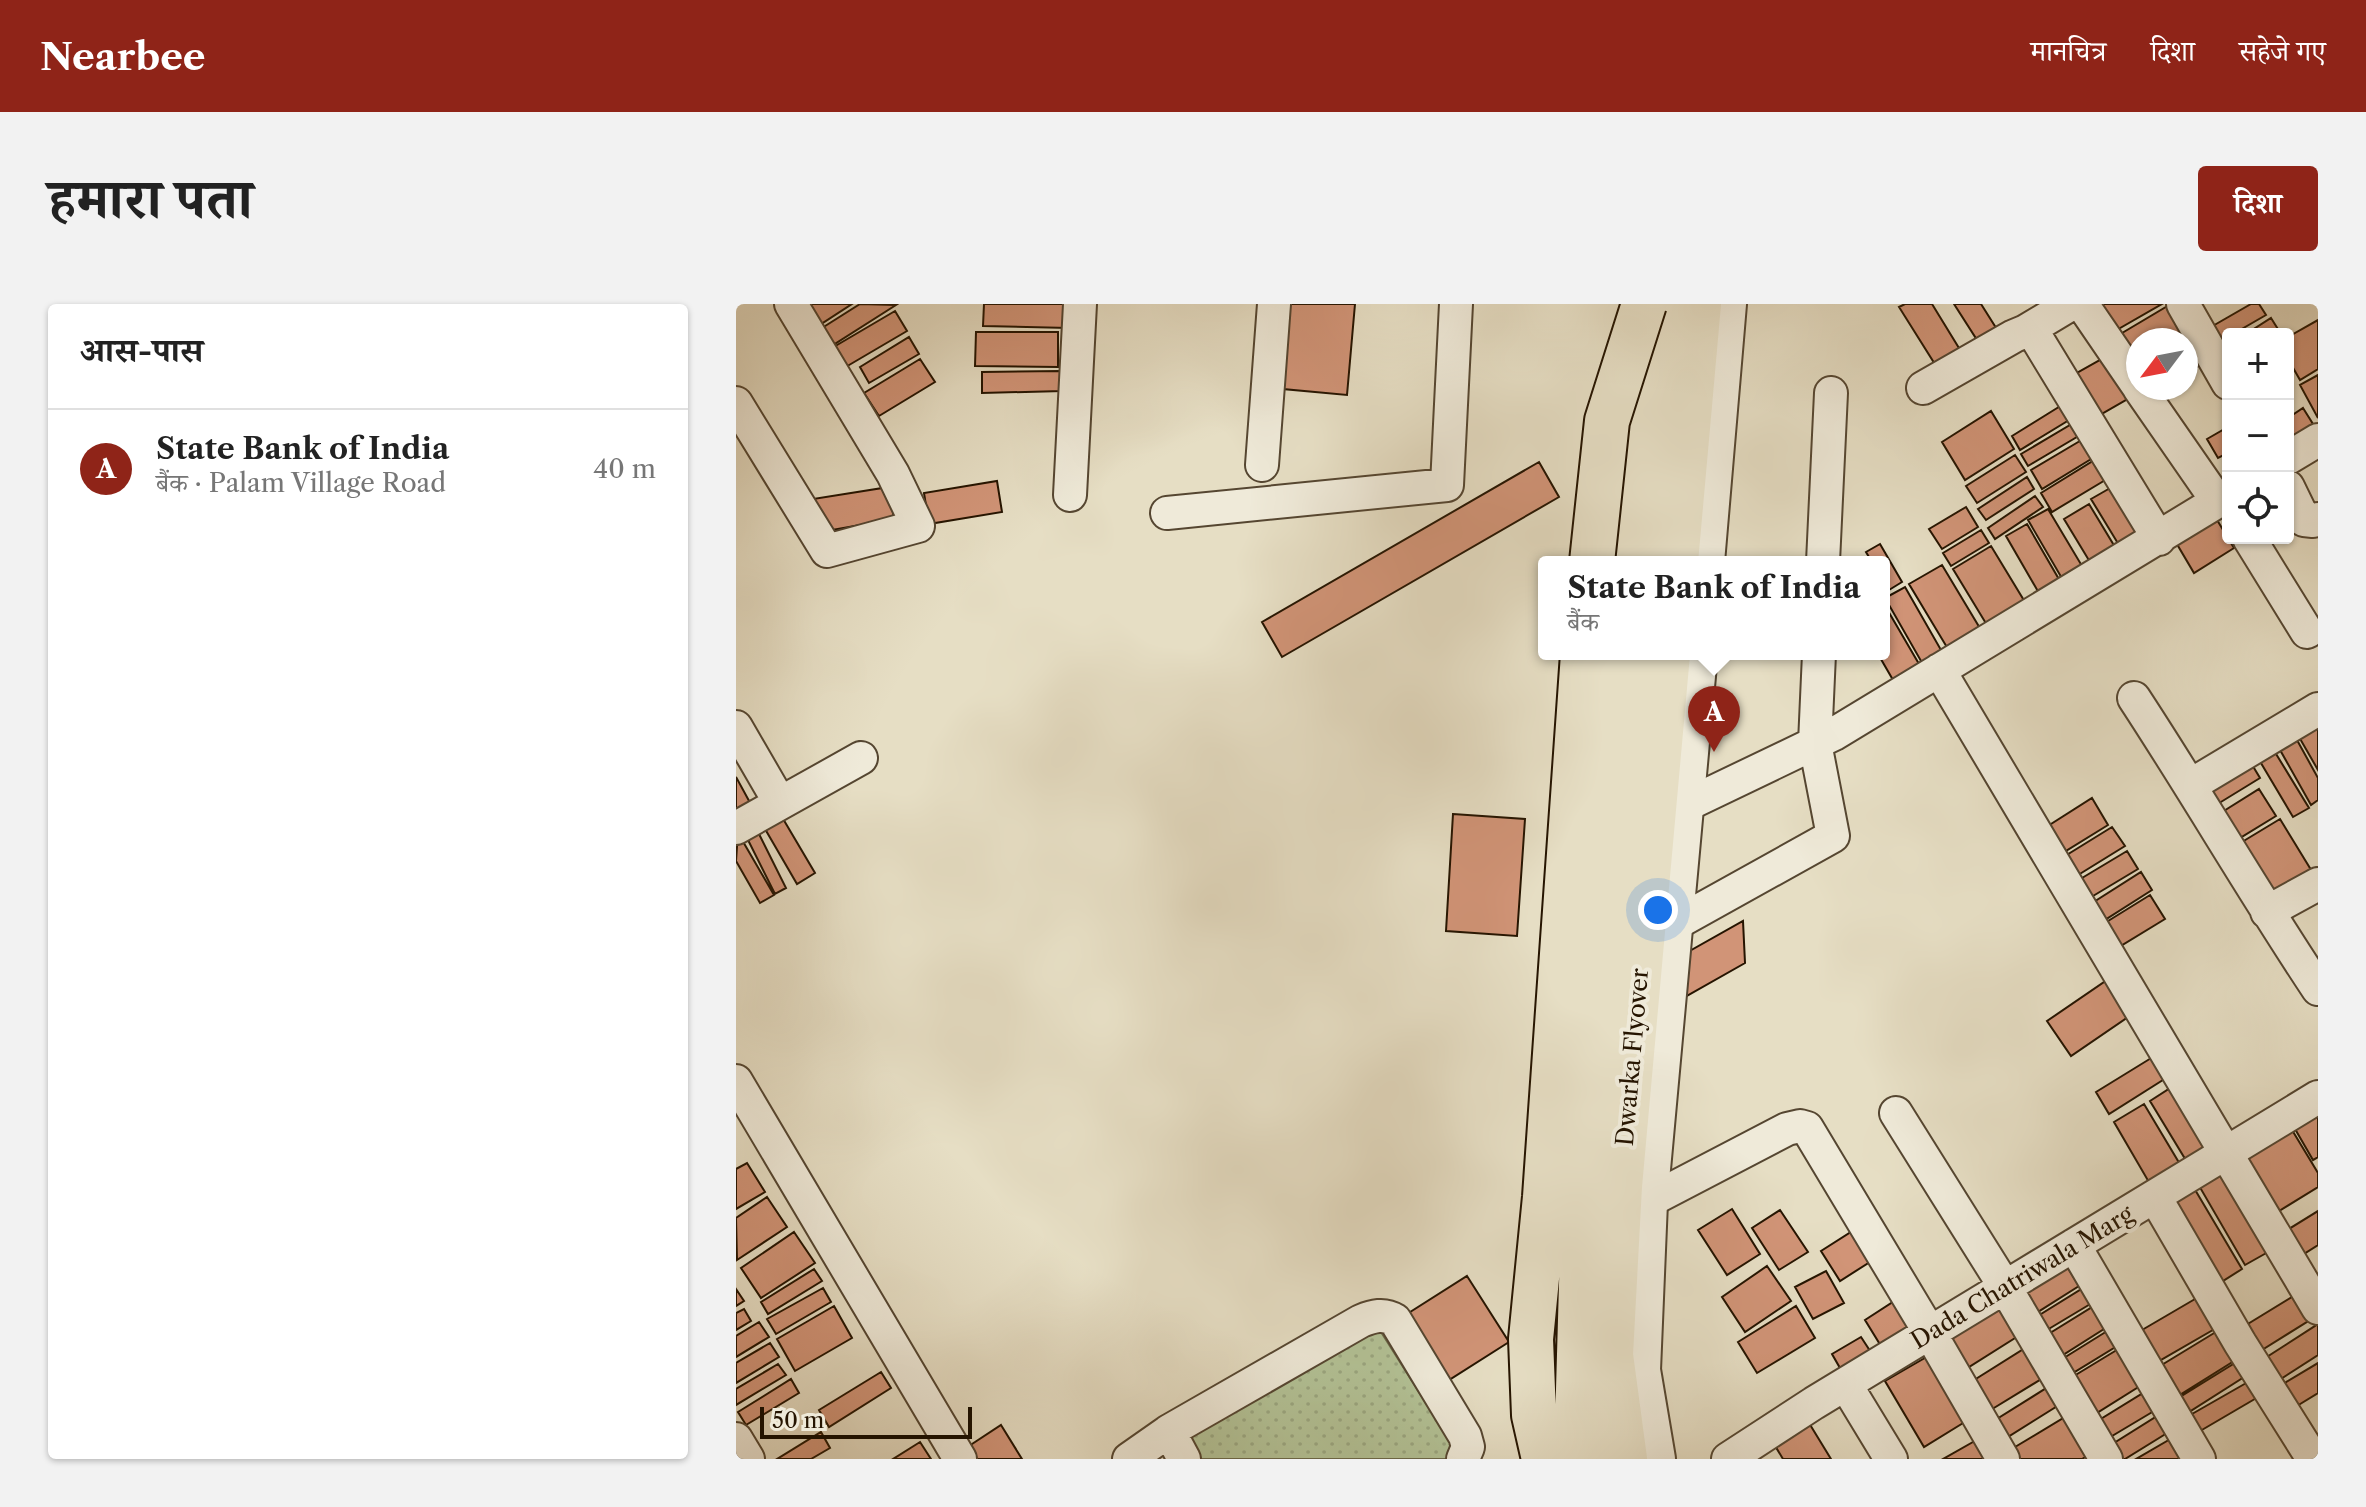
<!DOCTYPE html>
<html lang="hi">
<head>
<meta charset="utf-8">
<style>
	:root { --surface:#fff; --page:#f2f2f2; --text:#222; --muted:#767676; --line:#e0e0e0; --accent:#8f2418 }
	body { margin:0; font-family:"Libre Caslon Text","Noto Serif Devanagari",serif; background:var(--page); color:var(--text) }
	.controls { position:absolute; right:24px; top:24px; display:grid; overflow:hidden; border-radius:8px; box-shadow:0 2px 6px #0004 }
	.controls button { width:72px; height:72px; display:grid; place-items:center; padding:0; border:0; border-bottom:2px solid var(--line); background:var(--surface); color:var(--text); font:40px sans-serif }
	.compass { position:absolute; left:1390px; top:24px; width:72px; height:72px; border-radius:50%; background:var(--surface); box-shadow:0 2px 6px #0004; rotate:238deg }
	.scale { position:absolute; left:24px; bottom:20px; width:212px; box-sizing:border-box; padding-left:8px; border:4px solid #251400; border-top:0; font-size:22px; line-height:28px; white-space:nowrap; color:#251400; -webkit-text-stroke:6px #efead9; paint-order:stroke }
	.you { position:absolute; left:922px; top:606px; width:28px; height:28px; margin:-20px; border:6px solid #fff; border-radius:50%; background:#1a73e8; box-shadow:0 0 0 12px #1a73e833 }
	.badge { display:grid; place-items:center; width:52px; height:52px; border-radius:50%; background:var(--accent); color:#fff; font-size:26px; font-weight:700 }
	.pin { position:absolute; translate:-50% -66px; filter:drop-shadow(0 2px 4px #0008) }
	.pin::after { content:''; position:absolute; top:42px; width:28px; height:24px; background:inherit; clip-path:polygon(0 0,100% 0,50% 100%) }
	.popup { position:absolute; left:802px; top:252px; width:352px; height:104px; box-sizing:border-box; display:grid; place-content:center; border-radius:8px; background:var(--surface); filter:drop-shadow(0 2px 6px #0005); font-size:26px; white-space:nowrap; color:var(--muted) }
	.popup b { font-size:30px; color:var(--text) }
	.popup::after { content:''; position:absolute; left:50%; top:100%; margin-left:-16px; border:16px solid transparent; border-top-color:var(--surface) }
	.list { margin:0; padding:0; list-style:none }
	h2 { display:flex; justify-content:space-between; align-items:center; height:104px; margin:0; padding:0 32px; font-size:34px }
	h2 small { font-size:26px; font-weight:400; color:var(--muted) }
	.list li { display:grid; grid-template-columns:52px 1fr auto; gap:24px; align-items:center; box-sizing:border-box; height:120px; padding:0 32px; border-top:2px solid var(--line) }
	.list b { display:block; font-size:30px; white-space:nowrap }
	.list p { margin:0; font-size:26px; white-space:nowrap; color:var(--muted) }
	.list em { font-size:26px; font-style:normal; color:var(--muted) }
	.icon { flex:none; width:44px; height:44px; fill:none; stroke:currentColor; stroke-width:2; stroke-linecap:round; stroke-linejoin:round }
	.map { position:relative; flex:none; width:1582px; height:1155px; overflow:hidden; border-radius:8px }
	header { display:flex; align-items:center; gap:48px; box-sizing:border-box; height:112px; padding:0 40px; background:var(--accent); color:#fff }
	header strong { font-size:38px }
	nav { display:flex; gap:44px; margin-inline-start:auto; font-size:28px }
	.intro { display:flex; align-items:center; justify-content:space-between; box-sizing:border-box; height:192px; padding:0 48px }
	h1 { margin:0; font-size:56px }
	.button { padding:20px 36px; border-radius:8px; background:var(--accent); color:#fff; font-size:28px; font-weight:700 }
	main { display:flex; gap:48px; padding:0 48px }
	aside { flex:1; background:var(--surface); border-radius:8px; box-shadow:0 2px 6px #0004 }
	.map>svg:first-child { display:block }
	.grass { fill:url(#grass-dots); stroke:#6c6b4b; stroke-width:2 }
	.building { fill:#d19477; stroke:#251400; stroke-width:2 }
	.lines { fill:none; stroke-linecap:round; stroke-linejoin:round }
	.minor-casing { stroke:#554631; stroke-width:36 }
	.tertiary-casing { stroke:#554631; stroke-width:44 }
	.primary-casing { stroke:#251400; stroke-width:48 }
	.minor { stroke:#efead9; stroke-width:32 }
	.tertiary { stroke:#efead9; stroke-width:40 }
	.primary { stroke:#e6dec4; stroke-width:44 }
	.primary-bridge-casing { stroke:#251400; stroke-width:48; stroke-linecap:butt }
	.primary-bridge { stroke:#e6dec4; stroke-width:44 }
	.labels { text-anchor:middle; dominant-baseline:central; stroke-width:8; stroke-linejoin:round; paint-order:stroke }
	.street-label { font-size:24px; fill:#251400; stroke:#efead9 }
</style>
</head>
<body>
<header>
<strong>Nearbee</strong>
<nav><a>मानचित्र</a><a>दिशा</a><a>सहेजे गए</a></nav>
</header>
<div class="intro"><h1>हमारा पता</h1><a class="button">दिशा</a></div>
<main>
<aside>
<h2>आस-पास<small></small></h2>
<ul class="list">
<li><span class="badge">A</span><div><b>State Bank of India</b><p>बैंक · Palam Village Road</p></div><em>40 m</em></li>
</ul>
</aside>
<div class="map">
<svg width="1582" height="1155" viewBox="0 0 1582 1155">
	<defs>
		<pattern id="grass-dots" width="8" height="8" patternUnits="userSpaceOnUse" patternTransform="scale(2)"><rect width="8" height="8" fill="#b3c296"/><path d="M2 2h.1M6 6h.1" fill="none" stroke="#9aa680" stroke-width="1.8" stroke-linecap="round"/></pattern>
	</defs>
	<rect width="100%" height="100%" fill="#e6dec4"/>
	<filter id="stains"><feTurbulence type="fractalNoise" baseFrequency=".0025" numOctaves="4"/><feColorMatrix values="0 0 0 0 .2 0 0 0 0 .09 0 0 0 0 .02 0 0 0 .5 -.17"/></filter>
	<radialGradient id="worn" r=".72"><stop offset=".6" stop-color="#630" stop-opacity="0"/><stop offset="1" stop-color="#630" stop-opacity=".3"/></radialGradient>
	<path class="grass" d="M 640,1020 L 722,1150 L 714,1155 L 458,1155 L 446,1133 Z"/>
	<path class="building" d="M 75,0 L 116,0 L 82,22 L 70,3 Z
		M 124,0 L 160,1 L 97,41 L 86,24 Z
		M 248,0 L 334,0 L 333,24 L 247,22 Z
		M 554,0 L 619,0 L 611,91 L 547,85 Z
		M 1169,0 L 1196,0 L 1226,49 L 1202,65 L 1163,3 Z
		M 1218,0 L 1245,0 L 1262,27 L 1243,39 Z
		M 1353,0 L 1426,0 L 1372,31 Z
		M 1435,0 L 1473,56 L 1450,69 L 1450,36 L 1402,36 L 1402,69 L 1381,32 Z
		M 1515,0 L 1523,0 L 1530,11 L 1497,30 L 1492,30 L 1492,33 L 1477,42 L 1468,27 Z
		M 159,7 L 171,27 L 108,64 L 96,44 Z
		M 1535,14 L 1545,30 L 1510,30 Z
		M 1582,16 L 1582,65 L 1564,76 L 1552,55 L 1552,33 Z
		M 240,28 L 322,28 L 322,63 L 239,62 Z
		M 173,33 L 183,50 L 133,79 L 124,63 Z
		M 1373,51 L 1395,93 L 1355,116 L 1332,74 Z
		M 184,55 L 199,78 L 143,112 L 128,89 Z
		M 326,67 L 326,87 L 246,89 L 246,68 Z
		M 1582,71 L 1582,114 L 1564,81 Z
		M 1334,96 L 1343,110 L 1284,146 L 1276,132 Z
		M 1567,104 L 1582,128 L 1552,152 L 1552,114 Z
		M 1255,107 L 1278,145 L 1229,176 L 1206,138 Z
		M 1344,115 L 1351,127 L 1292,162 L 1285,150 Z
		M 1492,123 L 1492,149 L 1482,154 L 1471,135 Z
		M 1354,131 L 1365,149 L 1306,185 L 1295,166 Z
		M 1279,151 L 1290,168 L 1241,199 L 1230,182 Z
		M 1365,152 L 1376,172 L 1316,208 L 1305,189 Z
		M 803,158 L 823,193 L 546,353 L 526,318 Z
		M 1291,173 L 1298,185 L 1250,216 L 1242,205 Z
		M 261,177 L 266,208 L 193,220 L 188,189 Z
		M 1383,179 L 1416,235 L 1389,251 L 1355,195 Z
		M 153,183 L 158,215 L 85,228 L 77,195 Z
		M 1299,192 L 1307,203 L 1259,235 L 1252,224 Z
		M 1353,200 L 1385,253 L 1360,268 L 1328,215 Z
		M 1230,203 L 1242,223 L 1206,245 L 1193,225 Z
		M 1312,205 L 1352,272 L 1331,283 L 1292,216 Z
		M 1475,206 L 1498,244 L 1458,269 L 1435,230 Z
		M 1291,220 L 1328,284 L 1307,296 L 1270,232 Z
		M 1245,226 L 1253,239 L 1215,262 L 1207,249 Z
		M 1144,240 L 1166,278 L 1153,286 L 1148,278 L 1148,258 L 1136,258 L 1130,248 Z
		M 1255,242 L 1295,308 L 1257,331 L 1217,265 Z
		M 1206,261 L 1251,336 L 1218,355 L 1173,280 Z
		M 1169,283 L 1213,360 L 1193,371 L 1149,294 Z
		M 1148,300 L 1190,372 L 1164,388 L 1142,350 L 1148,350 Z
		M 1582,421 L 1582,466 L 1559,426 Z
		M 1556,427 L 1582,474 L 1582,496 L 1575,501 L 1539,437 Z
		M 1534,440 L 1573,504 L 1557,513 L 1519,449 Z
		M 1512,454 L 1524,474 L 1480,501 L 1467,480 Z
		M 0,473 L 18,506 L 0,508 Z
		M 1523,485 L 1540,512 L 1499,537 L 1483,510 Z
		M 1356,494 L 1372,521 L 1320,553 L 1304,527 Z
		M 43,508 L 79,569 L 61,580 L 25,518 Z
		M 717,510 L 789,515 L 781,632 L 710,627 Z
		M 1544,515 L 1580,574 L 1537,600 L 1501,541 Z
		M 18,520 L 50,584 L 39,590 L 7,526 Z
		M 1376,523 L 1389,542 L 1334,576 L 1321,557 Z
		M 2,529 L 38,591 L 24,599 L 0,557 Z
		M 1391,547 L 1402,565 L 1347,598 L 1336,580 Z
		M 1405,568 L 1416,586 L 1364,619 L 1353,601 Z
		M 1414,591 L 1429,615 L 1378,646 L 1364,622 Z
		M 1007,617 L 1009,659 L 947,694 L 943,653 Z
		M 1374,674 L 1398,709 L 1335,752 L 1311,717 Z
		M 1425,748 L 1438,769 L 1373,810 L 1360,788 Z
		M 1439,781 L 1477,842 L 1451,858 L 1414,797 Z
		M 1408,800 L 1445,862 L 1414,880 L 1378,818 Z
		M 1582,806 L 1582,853 L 1577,856 L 1555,818 Z
		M 1553,821 L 1582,869 L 1582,883 L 1535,912 L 1499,854 Z
		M 11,859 L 29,888 L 0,905 L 0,865 Z
		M 1494,863 L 1541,943 L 1509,961 L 1462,880 Z
		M 1458,884 L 1506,965 L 1479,982 L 1431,901 Z
		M 31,893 L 51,923 L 1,956 L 0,914 Z
		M 996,905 L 1024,950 L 991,971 L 962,926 Z
		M 1044,906 L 1072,948 L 1043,966 L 1016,924 Z
		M 1582,907 L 1582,941 L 1563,953 L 1548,928 Z
		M 1126,921 L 1145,951 L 1104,977 L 1085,947 Z
		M 58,928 L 79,959 L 25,994 L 5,964 Z
		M 1329,959 L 1343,982 L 1294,1013 L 1280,991 Z
		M 1031,962 L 1055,997 L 1009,1028 L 986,993 Z
		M 78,965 L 86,977 L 32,1010 L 25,998 Z
		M 1090,967 L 1108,999 L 1077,1015 L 1059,983 Z
		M 731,972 L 773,1038 L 713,1076 L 671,1010 Z
		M 1352,981 L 1361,996 L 1306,1029 L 1297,1015 Z
		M 87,984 L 95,998 L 40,1030 L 31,1015 Z
		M 0,985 L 8,997 L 0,1002 Z
		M 1569,985 L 1582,1011 L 1518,1051 L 1502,1026 Z
		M 1471,988 L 1489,1019 L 1423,1057 L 1406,1026 Z
		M 1264,992 L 1287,1029 L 1225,1068 L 1202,1032 Z
		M 1160,996 L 1176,1022 L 1145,1042 L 1129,1016 Z
		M 1366,997 L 1379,1018 L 1319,1056 L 1306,1034 Z
		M 98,1002 L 116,1034 L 59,1067 L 41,1035 Z
		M 1060,1002 L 1079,1034 L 1021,1069 L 1002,1038 Z
		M 8,1005 L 15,1017 L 0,1026 L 0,1009 Z
		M 23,1018 L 33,1033 L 0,1053 L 0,1032 Z
		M 1582,1020 L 1582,1051 L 1537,1080 L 1523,1058 Z
		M 1488,1023 L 1506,1052 L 1442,1092 L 1424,1062 Z
		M 1376,1024 L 1386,1039 L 1332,1072 L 1323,1057 Z
		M 1125,1033 L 1138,1053 L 1108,1071 L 1096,1050 Z
		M 34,1039 L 43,1053 L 0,1079 L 0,1059 Z
		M 1294,1041 L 1312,1071 L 1253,1107 L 1235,1078 Z
		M 1389,1041 L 1412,1077 L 1356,1112 L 1333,1075 Z
		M 1194,1051 L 1232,1116 L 1188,1143 L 1149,1077 Z
		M 1507,1054 L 1516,1068 L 1453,1108 L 1444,1093 Z
		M 1582,1059 L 1582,1089 L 1556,1105 L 1542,1083 Z
		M 42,1060 L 50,1071 L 0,1101 L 0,1085 Z
		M 145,1068 L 155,1084 L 93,1123 L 83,1106 Z
		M 1519,1074 L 1529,1089 L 1459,1130 L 1449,1114 Z
		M 55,1075 L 63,1089 L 10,1121 L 2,1108 Z
		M 1320,1078 L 1331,1096 L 1267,1136 L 1256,1118 Z
		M 1412,1086 L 1423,1104 L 1366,1138 L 1355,1121 Z
		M 1339,1107 L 1361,1146 L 1346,1155 L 1279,1155 L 1274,1146 Z
		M 1426,1109 L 1436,1126 L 1389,1155 L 1377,1155 L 1370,1144 Z
		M 1073,1119 L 1095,1155 L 1047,1155 L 1038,1140 Z
		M 265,1121 L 286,1155 L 241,1155 L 233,1142 Z
		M 85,1128 L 94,1144 L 75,1155 L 41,1155 Z
		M 1443,1130 L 1458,1155 L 1400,1155 Z
		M 1244,1134 L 1256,1155 L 1207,1155 Z
		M 184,1138 L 195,1155 L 157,1155 Z"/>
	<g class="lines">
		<defs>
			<path id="minor" d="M 1346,0 L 1402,82
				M 1447,0 L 1492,79
				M 1290,27 L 1335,0
				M 1187,84 L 1278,32 L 1290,27 L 1297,28 L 1423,235
				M 1403,84 L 1482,198
				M 0,99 L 91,247 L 182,222 L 157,170 L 55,0
				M 1552,154 L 1582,136
				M 526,161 L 538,0
				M 1552,183 L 1568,216 L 1577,217 L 1582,215
				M 334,191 L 344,0
				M 431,209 L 711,181 L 720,0
				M 1513,234 L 1571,328
				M 1087,258 L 1095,89
				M 1203,366 L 1582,1004
				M 1398,394 C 1461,490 1518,589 1582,685
				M 0,423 L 44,499
				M 1455,481 L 1582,405
				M 948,502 L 1098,430 L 1492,191
				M 0,524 L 125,454
				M 1531,608 L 1582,580
				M 937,621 L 1097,532 L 1079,439 L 1083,350
				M 0,777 L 224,1155
				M 1160,809 L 1269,983 L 1370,1155
				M 1419,893 L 1504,1039 L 1577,1155
				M 911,898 L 1051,825 L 1064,822 L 1071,824 L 1194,1029 L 1267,1155
				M 1338,941 L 1463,1155
				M 1110,1081 L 1155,1155
				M 433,1127 L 625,1017 C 637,1012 648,1009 659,1016 L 729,1132 L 732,1143 L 727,1155
				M 0,1135 L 12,1155
				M 393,1155 L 433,1127 L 448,1155
				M 992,1155 L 1078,1099 L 1582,793"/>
			<path id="tertiary" d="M 968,258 L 990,0
				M 919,1155 L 904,1066 L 911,898 L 961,350"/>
			<path id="primary" d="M 898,258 L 919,0
				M 940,258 L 963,0
				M 808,1155 L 798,1111 L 795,1035 L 809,893 L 847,350
				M 847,1155 L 841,1121 L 848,876 L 891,350
				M 889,1155 L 875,1051 L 884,882 L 932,350"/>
		</defs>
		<use href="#minor" class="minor-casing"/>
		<use href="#tertiary" class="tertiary-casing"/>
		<use href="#primary" class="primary-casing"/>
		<use href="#minor" class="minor"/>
		<use href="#tertiary" class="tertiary"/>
		<use href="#primary" class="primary"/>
		<defs>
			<path id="primary-bridge" d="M 856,258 L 871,117 L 908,0"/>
		</defs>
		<use href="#primary-bridge" class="primary-bridge-casing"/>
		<use href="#primary-bridge" class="primary-bridge"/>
	</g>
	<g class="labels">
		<g class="street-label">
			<text transform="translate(896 753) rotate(-85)">Dwarka Flyover</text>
			<text transform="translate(1286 973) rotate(-31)">Dada Chatriwala Marg</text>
		</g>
	</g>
	<rect width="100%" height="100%" filter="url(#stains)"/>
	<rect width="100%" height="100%" fill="url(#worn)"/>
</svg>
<div class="controls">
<button>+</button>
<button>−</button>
<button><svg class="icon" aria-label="locate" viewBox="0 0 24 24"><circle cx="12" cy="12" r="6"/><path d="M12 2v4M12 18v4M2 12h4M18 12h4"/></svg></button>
</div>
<svg class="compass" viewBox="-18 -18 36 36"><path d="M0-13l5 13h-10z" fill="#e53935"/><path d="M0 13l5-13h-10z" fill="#767676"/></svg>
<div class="scale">50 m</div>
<div class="you"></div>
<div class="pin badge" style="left:978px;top:448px">A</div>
<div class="popup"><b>State Bank of India</b>बैंक</div>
</div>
</main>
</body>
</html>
